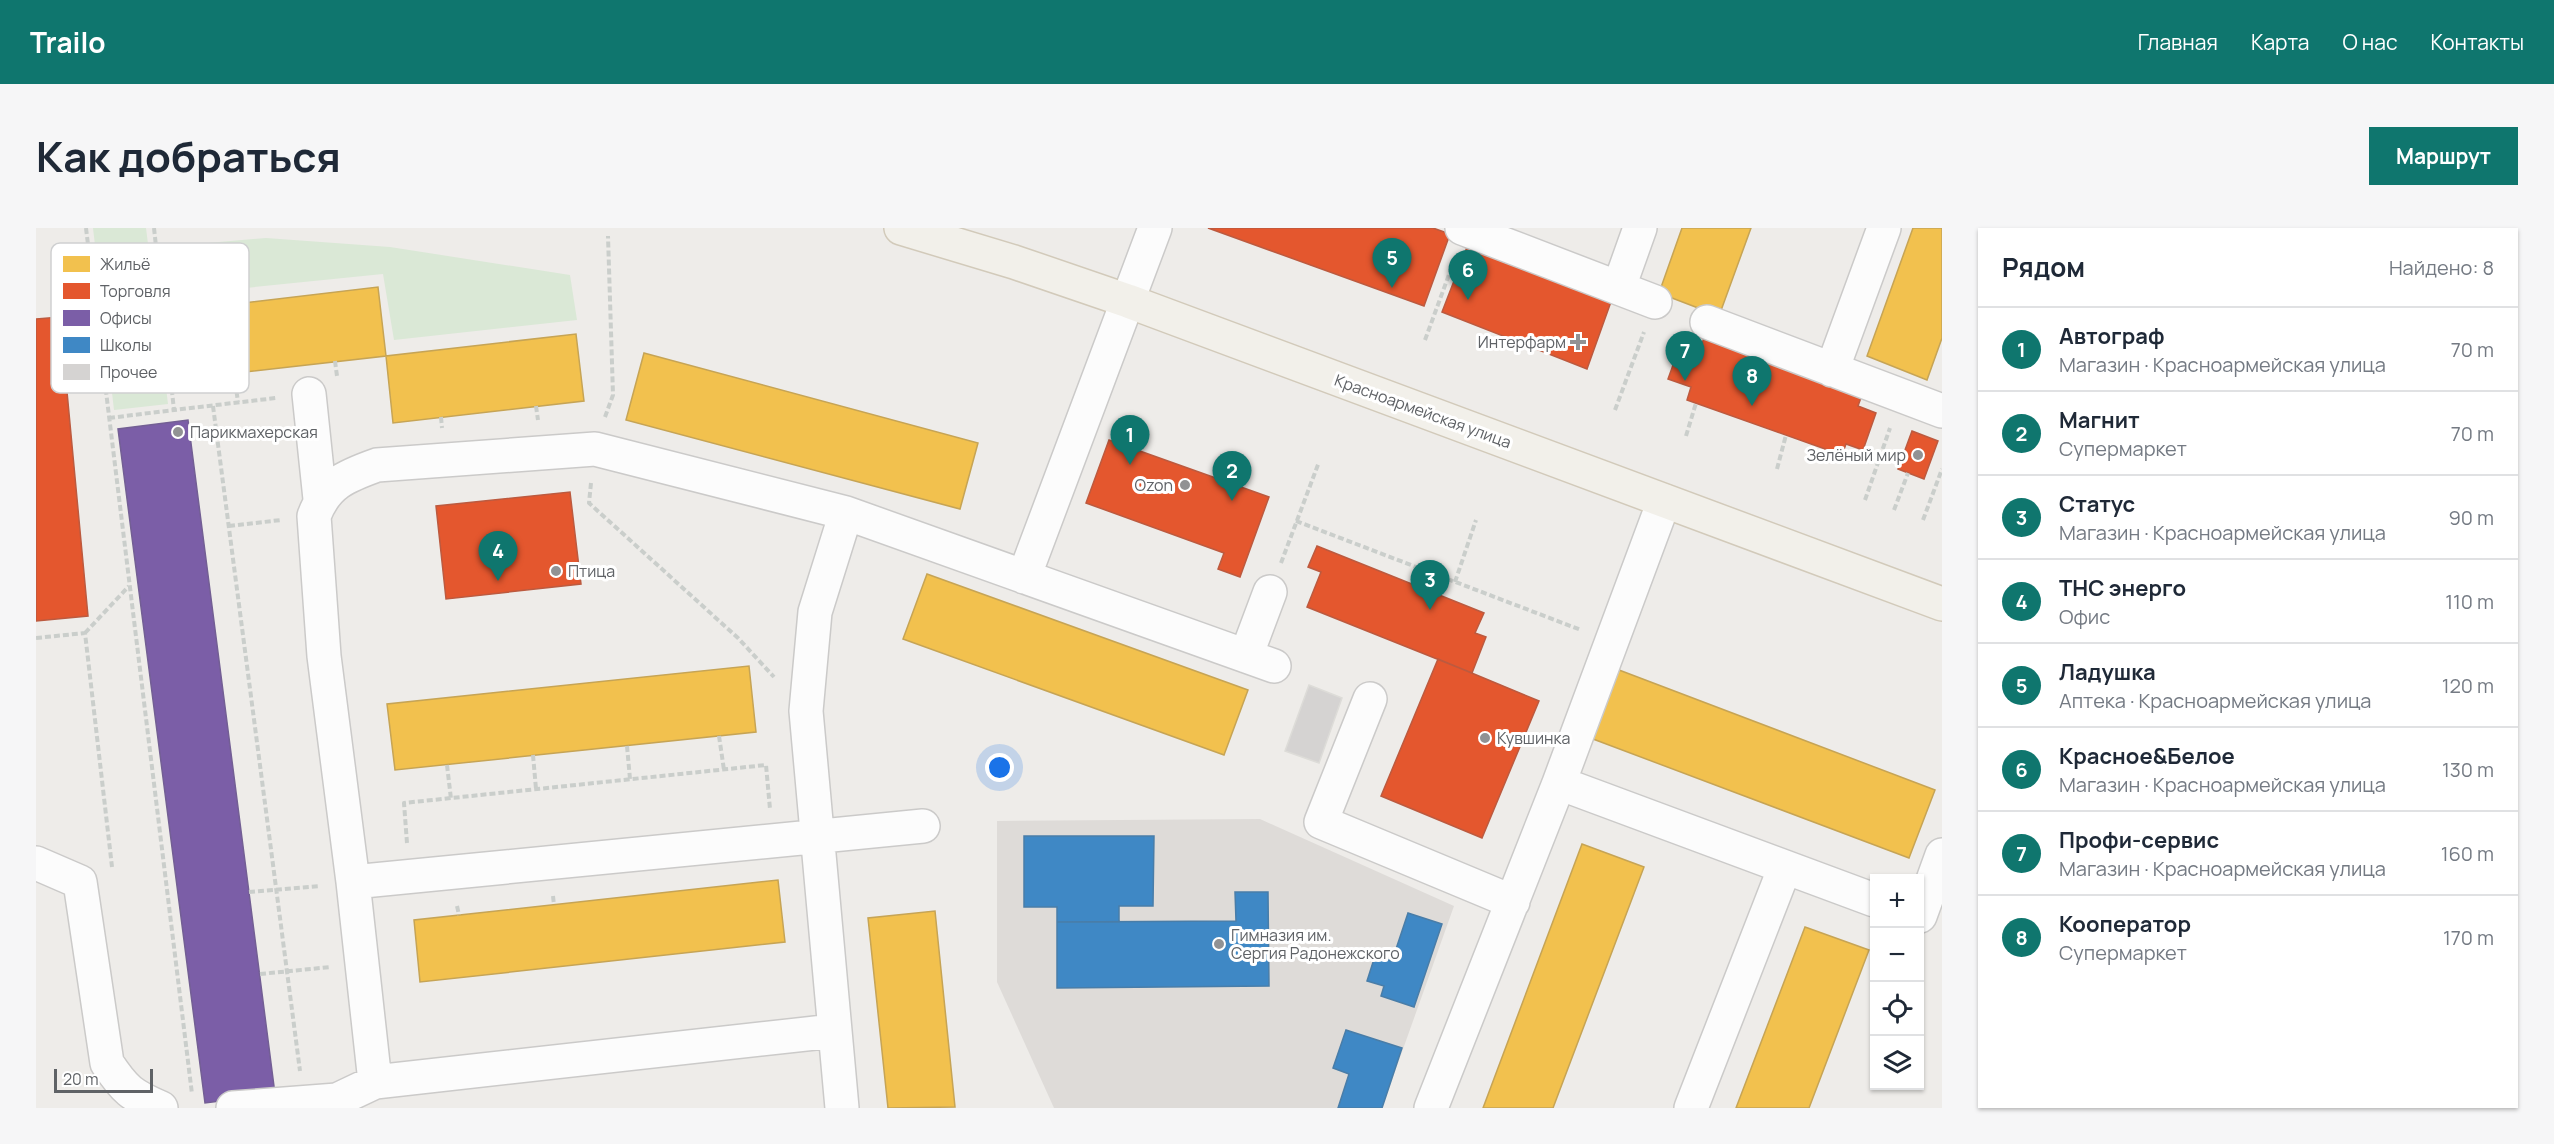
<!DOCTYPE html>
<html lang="ru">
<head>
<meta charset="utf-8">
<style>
	:root { --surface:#fff; --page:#f6f6f7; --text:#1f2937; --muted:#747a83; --line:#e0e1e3; --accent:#0f766e }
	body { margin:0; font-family:Manrope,sans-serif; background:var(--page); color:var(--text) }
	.controls { position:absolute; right:18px; bottom:18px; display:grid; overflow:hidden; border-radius:0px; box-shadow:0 2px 4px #0004 }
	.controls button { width:54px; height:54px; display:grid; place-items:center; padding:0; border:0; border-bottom:2px solid var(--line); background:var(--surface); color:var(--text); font:30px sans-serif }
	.scale { position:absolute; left:18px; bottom:15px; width:99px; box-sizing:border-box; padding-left:6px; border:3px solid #5f6266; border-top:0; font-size:16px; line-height:21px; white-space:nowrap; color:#5f6266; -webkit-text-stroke:4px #fff; paint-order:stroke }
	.you { position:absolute; left:964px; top:540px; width:21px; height:21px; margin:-15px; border:4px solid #fff; border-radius:50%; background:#1a73e8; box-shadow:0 0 0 9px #1a73e833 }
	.badge { display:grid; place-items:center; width:39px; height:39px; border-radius:50%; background:var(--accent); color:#fff; font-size:20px; font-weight:700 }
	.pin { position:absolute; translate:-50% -50px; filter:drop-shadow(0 2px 3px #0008) }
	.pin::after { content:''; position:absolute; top:32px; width:21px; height:18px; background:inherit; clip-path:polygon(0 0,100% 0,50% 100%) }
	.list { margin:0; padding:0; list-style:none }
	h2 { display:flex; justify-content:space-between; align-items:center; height:78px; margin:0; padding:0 24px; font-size:26px }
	h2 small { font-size:20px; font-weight:400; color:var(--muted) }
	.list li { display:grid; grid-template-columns:39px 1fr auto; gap:18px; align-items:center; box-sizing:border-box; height:84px; padding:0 24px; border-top:2px solid var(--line) }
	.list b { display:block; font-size:22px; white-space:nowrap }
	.list p { margin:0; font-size:20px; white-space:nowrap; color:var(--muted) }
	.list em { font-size:20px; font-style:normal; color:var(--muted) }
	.icon { flex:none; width:33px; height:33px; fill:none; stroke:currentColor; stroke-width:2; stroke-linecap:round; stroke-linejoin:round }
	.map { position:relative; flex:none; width:1906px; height:880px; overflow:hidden; border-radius:0px }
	header { display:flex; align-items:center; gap:36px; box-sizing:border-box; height:84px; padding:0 30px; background:var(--accent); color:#fff }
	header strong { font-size:28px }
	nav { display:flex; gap:33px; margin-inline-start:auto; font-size:21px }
	.intro { display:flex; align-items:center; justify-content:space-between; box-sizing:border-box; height:144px; padding:0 36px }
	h1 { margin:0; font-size:42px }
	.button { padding:15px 27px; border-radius:0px; background:var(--accent); color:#fff; font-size:21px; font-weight:700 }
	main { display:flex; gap:36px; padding:0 36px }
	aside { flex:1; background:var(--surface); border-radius:0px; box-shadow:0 2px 4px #0004 }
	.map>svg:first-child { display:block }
	.education { fill:#dedbd8 }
	.green { fill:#dae8d6 }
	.homes { fill:#f2c14e; stroke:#c6a455; stroke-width:1.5 }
	.shops { fill:#e4572e; stroke:#bc5a3f; stroke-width:1.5 }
	.offices { fill:#7b5ea7; stroke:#735f94; stroke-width:1.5 }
	.schools { fill:#3f88c5; stroke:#497da8; stroke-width:1.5 }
	.building { fill:#d5d3d2; stroke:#dddcd8; stroke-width:1.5 }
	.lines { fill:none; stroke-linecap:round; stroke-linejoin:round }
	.minor-casing { stroke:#cbcac9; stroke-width:36 }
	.major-casing { stroke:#d2caba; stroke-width:36 }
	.path { stroke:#cacecb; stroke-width:4; stroke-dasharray:6 3; stroke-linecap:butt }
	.minor { stroke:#fcfcfc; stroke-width:33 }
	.major { stroke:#f2f0ea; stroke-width:33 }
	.poi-dot { fill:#919294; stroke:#fff; stroke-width:2 }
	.labels { text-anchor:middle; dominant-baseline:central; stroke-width:6; stroke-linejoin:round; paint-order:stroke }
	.poi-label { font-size:16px; fill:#5f6266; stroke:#fff; text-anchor:start }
	.street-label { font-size:16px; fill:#5f6266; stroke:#fff }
	.key { fill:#fff; stroke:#cfd0d1; stroke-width:1.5 }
	.key-label { font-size:16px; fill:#5f6266 }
</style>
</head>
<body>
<header>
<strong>Trailo</strong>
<nav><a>Главная</a><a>Карта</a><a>О нас</a><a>Контакты</a></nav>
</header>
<div class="intro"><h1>Как добраться</h1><a class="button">Маршрут</a></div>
<main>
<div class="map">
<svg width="1906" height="880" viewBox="0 0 1906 880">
	<rect width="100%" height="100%" fill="#eeece9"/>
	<path class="education" d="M 1224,591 L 1418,678 L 1346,880 L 1018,880 L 961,754 L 961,593 Z"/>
	<path class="green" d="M 57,0 L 110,0 L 132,176 L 78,182 Z
		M 230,10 L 354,19 L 534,47 L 541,92 L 358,112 L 347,46 L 150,66 L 149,17 Z"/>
	<path class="homes" d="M 1646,0 L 1715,0 L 1683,88 L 1623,65 Z
		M 1877,0 L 1906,0 L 1906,110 L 1891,152 L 1831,128 Z
		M 342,59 L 350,128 L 148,151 L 140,83 Z
		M 540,106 L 548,173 L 357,195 L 350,128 Z
		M 608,125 L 942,215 L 924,281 L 590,192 Z
		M 891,346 L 1212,462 L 1188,527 L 867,411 Z
		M 713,438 L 720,504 L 359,542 L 351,476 Z
		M 1583,442 L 1899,562 L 1873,630 L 1557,511 Z
		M 1546,616 L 1608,639 L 1517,880 L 1447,880 Z
		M 742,652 L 749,714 L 384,754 L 378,692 Z
		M 899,683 L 919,879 L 852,880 L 832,690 Z
		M 1769,699 L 1833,722 L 1773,880 L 1700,880 Z"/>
	<path class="shops" d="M 1172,0 L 1397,0 L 1414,6 L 1388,78 Z
		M 1433,14 L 1576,71 L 1551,141 L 1406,84 Z
		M 24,89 L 52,388 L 0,393 L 0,91 Z
		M 1669,107 L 1827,164 L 1822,178 L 1840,185 L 1827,222 L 1810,216 L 1806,227 L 1651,172 L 1655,159 L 1632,151 L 1645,115 L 1664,121 Z
		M 1876,203 L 1902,213 L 1888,251 L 1862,241 Z
		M 1073,212 L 1233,269 L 1204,349 L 1182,341 L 1188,325 L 1050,275 Z
		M 534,264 L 545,356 L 410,371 L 400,278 Z
		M 1281,318 L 1448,385 L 1439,405 L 1450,409 L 1436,445 L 1271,379 L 1285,344 L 1272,339 Z
		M 1402,431 L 1503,473 L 1446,610 L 1345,568 Z"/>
	<path class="offices" d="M 152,192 L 239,866 L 169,875 L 82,201 Z"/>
	<path class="schools" d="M 988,608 L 1118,608 L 1117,678 L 1083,678 L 1083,694 L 1021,694 L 1021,679 L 988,679 Z
		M 1199,664 L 1232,664 L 1233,758 L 1021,760 L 1021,694 L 1200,693 Z
		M 1372,685 L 1406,696 L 1378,779 L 1345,768 L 1348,758 L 1331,753 L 1339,728 L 1356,733 Z
		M 1310,802 L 1366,820 L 1346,880 L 1302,880 L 1313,846 L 1297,840 Z"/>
	<path class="building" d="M 1273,457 L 1306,470 L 1283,535 L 1249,523 Z"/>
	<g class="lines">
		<defs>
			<path id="minor" d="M 1426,0 L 1619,74
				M 1583,59 L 1604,0
				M 1671,94 L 1906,183
				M 1796,142 L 1848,0
				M 273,166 L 284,271
				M 988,349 L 1119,0
				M 1210,428 L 1234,364
				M 1334,471 L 1285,594 L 1477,674
				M 1523,555 L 1838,672
				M 0,635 L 44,654 L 71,835 C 89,862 95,867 125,880
				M 317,654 L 887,598
				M 1884,688 L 1906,627
				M 797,803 L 339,854 L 317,654 L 288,428 L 278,288 C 290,256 310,248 341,237 L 559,221 L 810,285 L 1238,438
				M 197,880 L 301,872 L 339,854
				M 806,880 L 770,483 L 779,384 L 810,285
				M 1395,880 L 1523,555 L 1628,273
				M 1655,880 L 1749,639"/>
			<path id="major" d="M 865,0 L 978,34 L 1092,73 L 1906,376"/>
		</defs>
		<use href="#minor" class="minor-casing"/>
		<use href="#major" class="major-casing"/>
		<path class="path" d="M 50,0 L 156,866
			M 118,0 L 138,182 L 240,170
			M 1389,112 L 1418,33
			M 299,133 L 301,148
			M 198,146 L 202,174
			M 177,178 L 264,843
			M 500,178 L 502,192
			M 1579,182 L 1608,104
			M 405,189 L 406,200
			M 569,189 L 577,167 L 572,8
			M 73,190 L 138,182
			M 1650,208 L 1660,175
			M 1741,241 L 1750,207
			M 555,255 L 553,275 L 702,410 L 738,449
			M 1829,272 L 1854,200
			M 1858,282 L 1872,245
			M 1887,292 L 1906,241
			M 1260,293 L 1545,402
			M 193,298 L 245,292
			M 1245,335 L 1283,234
			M 1419,354 L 1440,292
			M 49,405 L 93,358
			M 0,410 L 49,405 L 76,639
			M 683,508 L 688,542
			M 591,518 L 594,551
			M 497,527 L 500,561
			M 411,537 L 415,571
			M 371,615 L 368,575 L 730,537 L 734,581
			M 213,664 L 284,658
			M 517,668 L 518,677
			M 421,678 L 423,687
			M 224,746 L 295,739"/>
		<use href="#minor" class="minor"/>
		<use href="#major" class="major"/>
	</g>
	<g class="poi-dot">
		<path d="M1539 105h6v6h6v6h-6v6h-6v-6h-6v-6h6z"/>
		<circle cx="142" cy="204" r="6"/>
		<circle cx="1882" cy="227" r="6"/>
		<circle cx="1149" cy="257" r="6"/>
		<circle cx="520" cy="343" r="6"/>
		<circle cx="1449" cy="510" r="6"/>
		<circle cx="1183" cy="716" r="6"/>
	</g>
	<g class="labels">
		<g class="poi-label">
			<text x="1530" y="114" text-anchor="end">Интерфарм</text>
			<text x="154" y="204">Парикмахерская</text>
			<text x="1870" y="227" text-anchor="end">Зелёный мир</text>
			<text x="1137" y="257" text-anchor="end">Ozon</text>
			<text x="532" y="343">Птица</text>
			<text x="1461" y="510">Кувшинка</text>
			<text x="1195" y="707">Гимназия им.<tspan x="1195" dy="18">Сергия Радонежского</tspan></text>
		</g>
		<g class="street-label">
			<text transform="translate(1387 183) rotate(20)">Красноармейская улица</text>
		</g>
	</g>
	<rect x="15" y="15" width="198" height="150" rx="9" class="key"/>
	<rect x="27" y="28" width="27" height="16" fill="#f2c14e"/>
	<rect x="27" y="55" width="27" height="16" fill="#e4572e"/>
	<rect x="27" y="82" width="27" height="16" fill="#7b5ea7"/>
	<rect x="27" y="109" width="27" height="16" fill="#3f88c5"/>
	<rect x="27" y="136" width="27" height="16" fill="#d5d3d2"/>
	<g class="key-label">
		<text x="64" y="42">Жильё</text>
		<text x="64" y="69">Торговля</text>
		<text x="64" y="96">Офисы</text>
		<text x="64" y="123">Школы</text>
		<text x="64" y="150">Прочее</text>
	</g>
</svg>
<div class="controls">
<button>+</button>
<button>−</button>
<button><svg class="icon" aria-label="locate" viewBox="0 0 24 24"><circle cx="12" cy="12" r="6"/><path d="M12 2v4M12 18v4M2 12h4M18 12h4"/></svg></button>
<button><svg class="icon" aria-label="layers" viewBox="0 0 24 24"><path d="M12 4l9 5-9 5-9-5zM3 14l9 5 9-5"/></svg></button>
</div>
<div class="scale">20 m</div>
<div class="you"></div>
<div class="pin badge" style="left:1094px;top:237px">1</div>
<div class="pin badge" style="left:1196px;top:273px">2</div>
<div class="pin badge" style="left:1394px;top:382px">3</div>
<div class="pin badge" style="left:462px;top:353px">4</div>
<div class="pin badge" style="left:1356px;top:60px">5</div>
<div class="pin badge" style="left:1432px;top:72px">6</div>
<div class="pin badge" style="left:1649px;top:153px">7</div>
<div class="pin badge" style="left:1716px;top:178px">8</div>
</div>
<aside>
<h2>Рядом<small>Найдено: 8</small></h2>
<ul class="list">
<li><span class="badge">1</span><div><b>Автограф</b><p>Магазин · Красноармейская улица</p></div><em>70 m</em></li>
<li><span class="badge">2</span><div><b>Магнит</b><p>Супермаркет</p></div><em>70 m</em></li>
<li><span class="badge">3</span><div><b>Статус</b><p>Магазин · Красноармейская улица</p></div><em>90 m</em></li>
<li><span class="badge">4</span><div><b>ТНС энерго</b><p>Офис</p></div><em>110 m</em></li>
<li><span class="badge">5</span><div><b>Ладушка</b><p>Аптека · Красноармейская улица</p></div><em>120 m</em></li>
<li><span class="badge">6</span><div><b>Красное&amp;Белое</b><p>Магазин · Красноармейская улица</p></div><em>130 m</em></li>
<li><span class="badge">7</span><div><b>Профи-сервис</b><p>Магазин · Красноармейская улица</p></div><em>160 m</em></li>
<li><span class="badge">8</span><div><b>Кооператор</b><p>Супермаркет</p></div><em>170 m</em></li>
</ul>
</aside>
</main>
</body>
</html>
